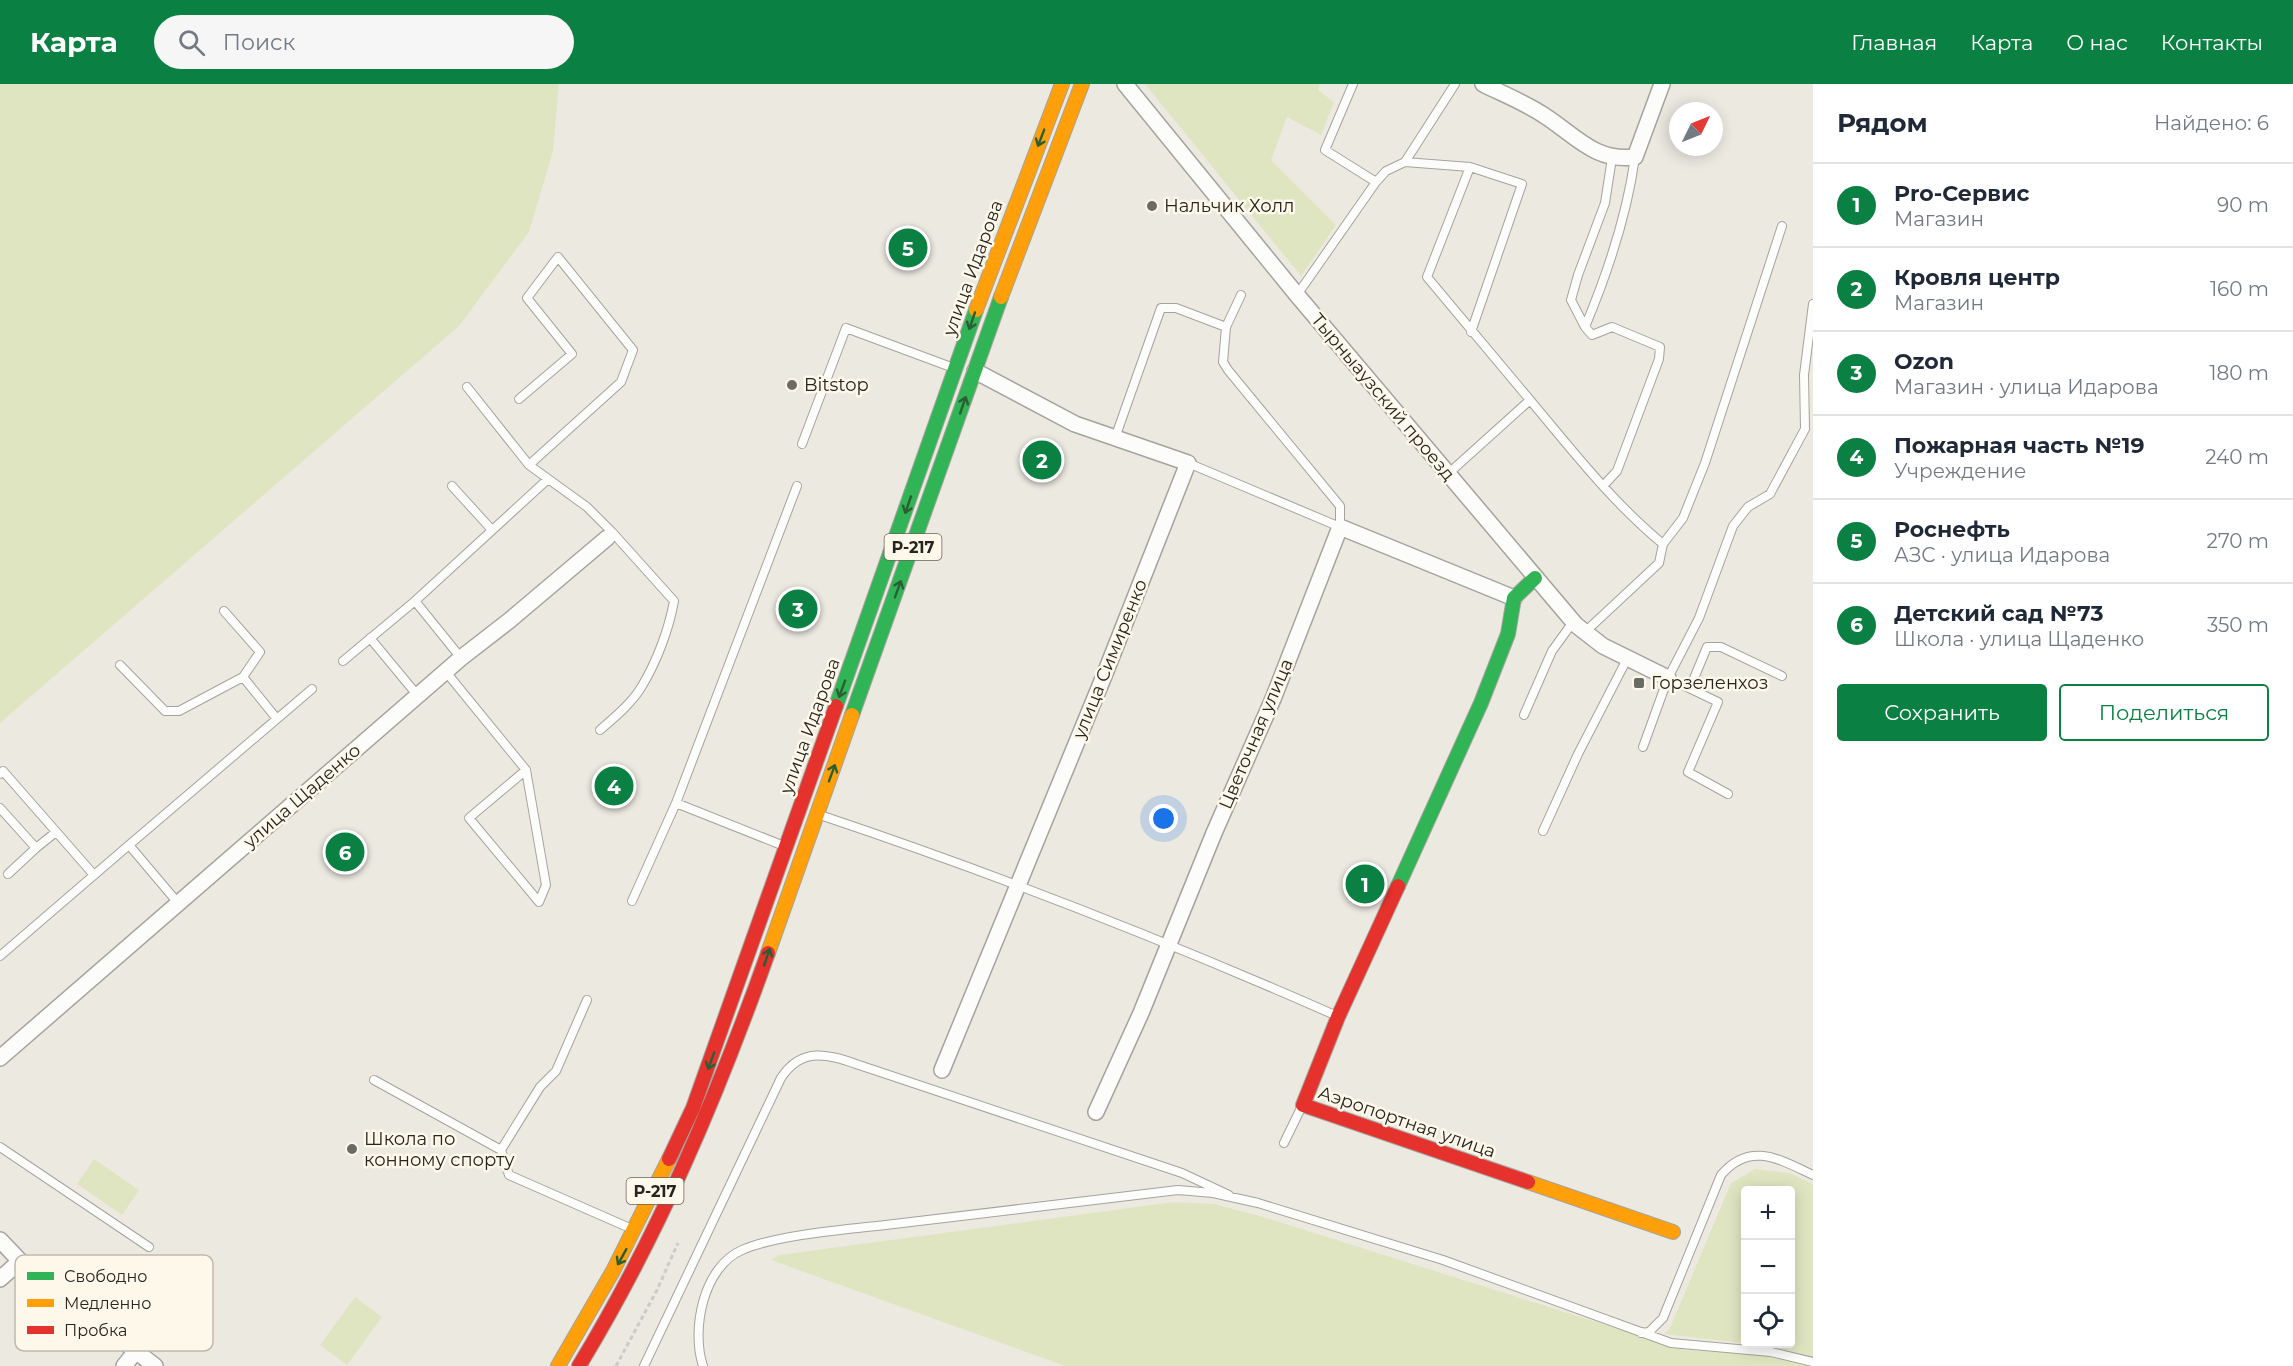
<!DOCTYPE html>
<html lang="ru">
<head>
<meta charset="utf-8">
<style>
	:root { --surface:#fff; --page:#f6f6f7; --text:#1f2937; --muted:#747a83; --line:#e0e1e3; --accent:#0b8043 }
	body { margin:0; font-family:Montserrat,sans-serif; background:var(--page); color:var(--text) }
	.controls { position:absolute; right:18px; bottom:18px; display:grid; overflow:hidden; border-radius:6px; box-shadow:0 3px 15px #0003 }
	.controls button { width:54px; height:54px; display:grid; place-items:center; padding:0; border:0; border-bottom:2px solid var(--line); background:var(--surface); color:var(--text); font:30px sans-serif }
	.compass { position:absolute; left:1669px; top:18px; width:54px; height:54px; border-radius:50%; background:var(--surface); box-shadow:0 3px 15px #0003; rotate:47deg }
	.you { position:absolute; left:1164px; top:735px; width:21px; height:21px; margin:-15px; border:4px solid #fff; border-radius:50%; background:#1a73e8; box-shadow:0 0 0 9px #1a73e833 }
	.badge { display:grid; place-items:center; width:39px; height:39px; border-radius:50%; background:var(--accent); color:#fff; font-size:20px; font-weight:700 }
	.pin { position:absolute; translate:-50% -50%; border:3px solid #fff; box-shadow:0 2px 6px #0006 }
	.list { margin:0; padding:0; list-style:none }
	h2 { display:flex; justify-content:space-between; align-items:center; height:78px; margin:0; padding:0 24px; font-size:26px }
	h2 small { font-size:20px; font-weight:400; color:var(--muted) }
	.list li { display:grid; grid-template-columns:39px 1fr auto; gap:18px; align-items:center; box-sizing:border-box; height:84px; padding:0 24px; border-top:2px solid var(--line) }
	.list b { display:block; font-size:22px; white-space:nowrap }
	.list p { margin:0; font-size:20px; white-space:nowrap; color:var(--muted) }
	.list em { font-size:20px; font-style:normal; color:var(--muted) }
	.actions { display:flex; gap:12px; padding:18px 24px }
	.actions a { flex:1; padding:14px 0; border:2px solid var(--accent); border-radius:6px; text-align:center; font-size:21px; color:var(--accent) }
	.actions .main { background:var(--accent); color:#fff }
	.icon { flex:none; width:33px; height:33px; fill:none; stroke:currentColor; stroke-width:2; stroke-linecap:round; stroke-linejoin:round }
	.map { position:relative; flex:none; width:1813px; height:1282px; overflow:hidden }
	header { display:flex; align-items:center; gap:36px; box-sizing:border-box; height:84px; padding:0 30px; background:var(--accent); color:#fff }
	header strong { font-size:28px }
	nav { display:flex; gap:33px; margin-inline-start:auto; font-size:21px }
	.search { width:420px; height:54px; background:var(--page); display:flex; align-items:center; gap:15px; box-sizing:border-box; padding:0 21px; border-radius:33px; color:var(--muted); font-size:22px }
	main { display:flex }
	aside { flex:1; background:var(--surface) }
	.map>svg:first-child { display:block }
	.green { fill:#e0e5c1; fill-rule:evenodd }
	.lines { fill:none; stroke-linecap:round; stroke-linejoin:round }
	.lane-casing { stroke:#a5a39d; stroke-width:10 }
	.street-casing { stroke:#a5a39d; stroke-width:18 }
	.fast-casing { stroke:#a5a39d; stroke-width:16 }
	.slow-casing { stroke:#a5a39d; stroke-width:16 }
	.jam-casing { stroke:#a5a39d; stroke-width:16 }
	.path { stroke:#cccbc9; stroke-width:3; stroke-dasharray:4.5 3; stroke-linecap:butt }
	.lane { stroke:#fcfcfa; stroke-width:8 }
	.street { stroke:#fcfcfa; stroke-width:15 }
	.fast { stroke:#30b455; stroke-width:14 }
	.slow { stroke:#ff9f0a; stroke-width:14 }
	.jam { stroke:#e5322d; stroke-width:14 }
	.oneway { stroke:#2b5e35 }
	.poi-dot { fill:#6c6a64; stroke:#fdf8ea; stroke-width:2 }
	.labels { text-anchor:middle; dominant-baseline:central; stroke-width:5; stroke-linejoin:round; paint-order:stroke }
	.shield { fill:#fdf8ea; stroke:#67645d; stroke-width:1.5 }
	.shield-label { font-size:16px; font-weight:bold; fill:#272520 }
	.poi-label { font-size:18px; fill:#272520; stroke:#fdf8ea; text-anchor:start }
	.street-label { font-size:18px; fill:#272520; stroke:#fdf8ea }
	.key { fill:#fdf8ea; stroke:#bdb9ad; stroke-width:1.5 }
	.key-label { font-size:16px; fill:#272520 }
</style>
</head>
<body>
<header>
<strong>Карта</strong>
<div class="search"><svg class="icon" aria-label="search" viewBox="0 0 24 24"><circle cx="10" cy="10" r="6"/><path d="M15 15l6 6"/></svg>Поиск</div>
<nav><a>Главная</a><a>Карта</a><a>О нас</a><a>Контакты</a></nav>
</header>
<main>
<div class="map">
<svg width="1813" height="1282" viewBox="0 0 1813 1282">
	<rect width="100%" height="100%" fill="#ece9e1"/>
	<path class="green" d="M 0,0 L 559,0 L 553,67 L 529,148 L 459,242 L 0,639 Z
		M 1145,0 L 1320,0 L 1318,6 L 1334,18 L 1321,51 L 1287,33 L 1271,76 L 1336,141 L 1301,192 Z
		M 94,1075 L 139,1106 L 122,1131 L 77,1100 Z
		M 1755,1085 L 1790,1089 L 1813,1100 L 1813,1274 L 1766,1262 L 1664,1250 L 1670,1244 L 1731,1099 ZM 1746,1106 L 1790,1106 L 1790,1260 L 1746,1260 Z
		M 1174,1118 L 1214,1120 L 1267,1134 L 1685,1266 L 1771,1271 L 1813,1282 L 1065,1282 L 771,1176 L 779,1171 Z
		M 355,1213 L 382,1233 L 347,1281 L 320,1261 Z"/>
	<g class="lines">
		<defs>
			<path id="lane" d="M 1353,0 L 1325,66 L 1376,98
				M 1405,78 L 1470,83 L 1522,100 L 1471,248
				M 1297,211 L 1376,98 L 1386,87 L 1405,78 L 1455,0
				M 1226,243 L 1241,211
				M 1585,243 L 1571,216 L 1578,191 L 1605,119 L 1612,74
				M 467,303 L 529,381
				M 519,315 L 572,270 L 527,214 L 558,173 L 633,266 L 621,298 L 529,381 L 587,423 L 612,448 L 607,454
				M 1530,316 C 1572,366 1612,418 1663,460 L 1659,479 L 1585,548
				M 1115,354 L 1161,224 L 1176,224 L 1226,243 L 1223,278 L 1228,286 L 1340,422 L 1340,443 L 1188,379
				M 802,360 L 846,244 L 951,283
				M 1449,389 L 1530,316 L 1427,193 L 1470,83
				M 452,402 L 492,446
				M 1603,402 L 1617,387 L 1659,275 L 1660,263 L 1612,243 L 1592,251 L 1585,243 C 1608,188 1627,132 1635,73
				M 1663,460 L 1683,434 L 1705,379 L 1782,142
				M 224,527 L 260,568 L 243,593 L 277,635
				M 370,554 L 418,612
				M 461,574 L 415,517 L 548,395
				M 343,577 L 415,517
				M 120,581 L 165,627 L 179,627 L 243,593
				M 446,588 L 526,686 L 469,734 L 539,818 L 546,801 L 526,686
				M 1690,604 L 1707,563 L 1721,563 L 1782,592
				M 1524,631 L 1552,567 L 1573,538
				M 600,646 C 615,633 632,619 642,602 C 657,577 669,545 674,517 L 612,448
				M 1643,663 L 1668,594
				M 0,690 L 3,687 L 94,791
				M 1728,710 L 1688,688 L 1718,618 L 1668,594 L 1699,534 L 1733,442 L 1748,423 L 1770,410 L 1805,345 L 1804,291 L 1813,220
				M 0,724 L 36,764 L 56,748
				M 820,731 C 996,790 1167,857 1337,932
				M 1543,747 L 1578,670 L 1627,575
				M 129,761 L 312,605
				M 784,762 L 676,719 L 797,402
				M 8,790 L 36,764
				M 632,817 L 676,719
				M 0,872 L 129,761 L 178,819
				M 587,916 L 556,987 L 540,1003 L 501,1066 L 509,1091 L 632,1145
				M 374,996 L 501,1066
				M 1284,1059 L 1302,1022
				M 0,1063 L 149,1163
				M 1641,1249 L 1649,1248 L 1663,1234 L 1721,1091 C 1750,1057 1779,1075 1813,1091
				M 644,1282 L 781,994 C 805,957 836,974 871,985 L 1182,1089 L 1229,1111
				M 703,1282 C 691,1246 703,1183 742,1166 C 779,1150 852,1145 894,1140 C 989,1129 1083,1117 1178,1106 L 1213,1109 L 1258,1119 L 1443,1176 L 1671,1259 L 1771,1268 L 1813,1278"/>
			<path id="street" d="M 1125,0 L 1297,211 L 1576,541 L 1603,562 L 1668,594
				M 1483,0 C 1503,10 1526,19 1545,32 C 1576,52 1595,78 1635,73 L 1662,0
				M 0,974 L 461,574 L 510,536 L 607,454
				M 942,986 L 1104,592 L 1188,379 L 1075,340 L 975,287
				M 1096,1028 L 1141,929 L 1214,749 L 1273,615 L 1340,443 L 1514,514
				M 0,1156 L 20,1177 L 155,1282
				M 0,1195 L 20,1177
				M 124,1282 L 136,1267"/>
			<path id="fast" d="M 836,622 L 976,226
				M 852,631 L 1001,213
				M 1398,802 L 1481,619 L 1508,550 L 1514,514 L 1535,494"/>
			<path id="slow" d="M 1001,213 L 1082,0
				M 976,226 L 1062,0
				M 768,869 L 852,631
				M 1528,1098 L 1673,1148
				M 558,1282 L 613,1187 L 669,1075"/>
			<path id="jam" d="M 1398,802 L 1338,933 L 1303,1021 L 1528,1098
				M 669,1075 L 693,1024 L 836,622
				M 579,1282 C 659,1150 716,1015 768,869"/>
		</defs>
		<use href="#lane" class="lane-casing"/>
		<use href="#street" class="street-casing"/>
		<use href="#fast" class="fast-casing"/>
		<use href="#slow" class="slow-casing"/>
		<use href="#jam" class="jam-casing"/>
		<path class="path" d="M 616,1282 L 657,1206 L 678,1159"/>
		<use href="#lane" class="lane"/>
		<use href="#street" class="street"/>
		<use href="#fast" class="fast"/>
		<use href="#slow" class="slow"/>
		<use href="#jam" class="jam"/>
	</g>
	<defs><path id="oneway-shaft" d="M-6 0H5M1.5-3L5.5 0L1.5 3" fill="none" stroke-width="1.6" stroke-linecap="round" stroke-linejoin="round" transform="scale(1.5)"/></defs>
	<g class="oneway">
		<use href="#oneway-shaft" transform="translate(1041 54) rotate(111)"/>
		<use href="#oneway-shaft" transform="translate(972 237) rotate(109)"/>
		<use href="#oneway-shaft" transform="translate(963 321) rotate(-71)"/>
		<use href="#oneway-shaft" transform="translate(908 421) rotate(109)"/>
		<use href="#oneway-shaft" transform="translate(898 505) rotate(-70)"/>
		<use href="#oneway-shaft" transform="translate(842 605) rotate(110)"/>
		<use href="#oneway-shaft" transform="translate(832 689) rotate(-70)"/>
		<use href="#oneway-shaft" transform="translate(767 873) rotate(-71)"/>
		<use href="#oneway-shaft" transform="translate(711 977) rotate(110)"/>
		<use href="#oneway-shaft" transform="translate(622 1173) rotate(119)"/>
	</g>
	<g class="poi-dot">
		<circle cx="1152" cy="122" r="6"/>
		<circle cx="792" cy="301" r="6"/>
		<rect x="1633" y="593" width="12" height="12" rx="3"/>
		<circle cx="352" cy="1065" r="6"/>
	</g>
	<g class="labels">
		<g class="shield">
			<rect x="884.5" y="450" width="57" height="26" rx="4.5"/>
			<rect x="626.5" y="1094" width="57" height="26" rx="4.5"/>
		</g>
		<g class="shield-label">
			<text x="913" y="463">Р-217</text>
			<text x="655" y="1107">Р-217</text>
		</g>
		<g class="poi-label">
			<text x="1164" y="122">Нальчик Холл</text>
			<text x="804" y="301">Bitstop</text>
			<text x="1651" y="599">Горзеленхоз</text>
			<text x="364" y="1055">Школа по<tspan x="364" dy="21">конному спорту</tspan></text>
		</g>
		<g class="street-label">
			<text transform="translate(973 184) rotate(-70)">улица Идарова</text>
			<text transform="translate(1383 313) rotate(50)">Тырныаузский проезд</text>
			<text transform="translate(1110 575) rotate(-68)">улица Симиренко</text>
			<text transform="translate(810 642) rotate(-70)">улица Идарова</text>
			<text transform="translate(1256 650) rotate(-67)">Цветочная улица</text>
			<text transform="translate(302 712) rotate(-41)">улица Щаденко</text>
			<text transform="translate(1407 1038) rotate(19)">Аэропортная улица</text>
		</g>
	</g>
	<rect x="15" y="1171" width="198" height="96" rx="9" class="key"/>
	<rect x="27" y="1188" width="27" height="8" fill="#30b455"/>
	<rect x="27" y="1215" width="27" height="8" fill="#ff9f0a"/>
	<rect x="27" y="1242" width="27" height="8" fill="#e5322d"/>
	<g class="key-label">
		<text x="64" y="1198">Свободно</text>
		<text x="64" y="1225">Медленно</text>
		<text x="64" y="1252">Пробка</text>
	</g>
</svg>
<div class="controls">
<button>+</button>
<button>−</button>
<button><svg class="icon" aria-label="locate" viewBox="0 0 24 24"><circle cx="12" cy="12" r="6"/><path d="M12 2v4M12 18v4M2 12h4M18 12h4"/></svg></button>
</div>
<svg class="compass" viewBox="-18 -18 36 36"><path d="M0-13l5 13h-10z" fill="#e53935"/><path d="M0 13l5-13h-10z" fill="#747a83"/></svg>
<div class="you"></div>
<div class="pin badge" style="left:1365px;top:800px">1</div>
<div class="pin badge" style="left:1042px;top:376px">2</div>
<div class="pin badge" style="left:798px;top:525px">3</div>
<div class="pin badge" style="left:614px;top:702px">4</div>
<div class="pin badge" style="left:908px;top:164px">5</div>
<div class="pin badge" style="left:345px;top:768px">6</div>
</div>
<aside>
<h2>Рядом<small>Найдено: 6</small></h2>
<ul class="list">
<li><span class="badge">1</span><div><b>Pro-Сервис</b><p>Магазин</p></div><em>90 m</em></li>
<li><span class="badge">2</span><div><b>Кровля центр</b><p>Магазин</p></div><em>160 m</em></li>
<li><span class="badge">3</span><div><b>Ozon</b><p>Магазин · улица Идарова</p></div><em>180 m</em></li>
<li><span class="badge">4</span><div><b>Пожарная часть №19</b><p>Учреждение</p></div><em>240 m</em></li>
<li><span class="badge">5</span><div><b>Роснефть</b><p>АЗС · улица Идарова</p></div><em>270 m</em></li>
<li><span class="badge">6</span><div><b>Детский сад №73</b><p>Школа · улица Щаденко</p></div><em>350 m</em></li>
</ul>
<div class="actions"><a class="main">Сохранить</a><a>Поделиться</a></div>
</aside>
</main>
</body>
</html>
